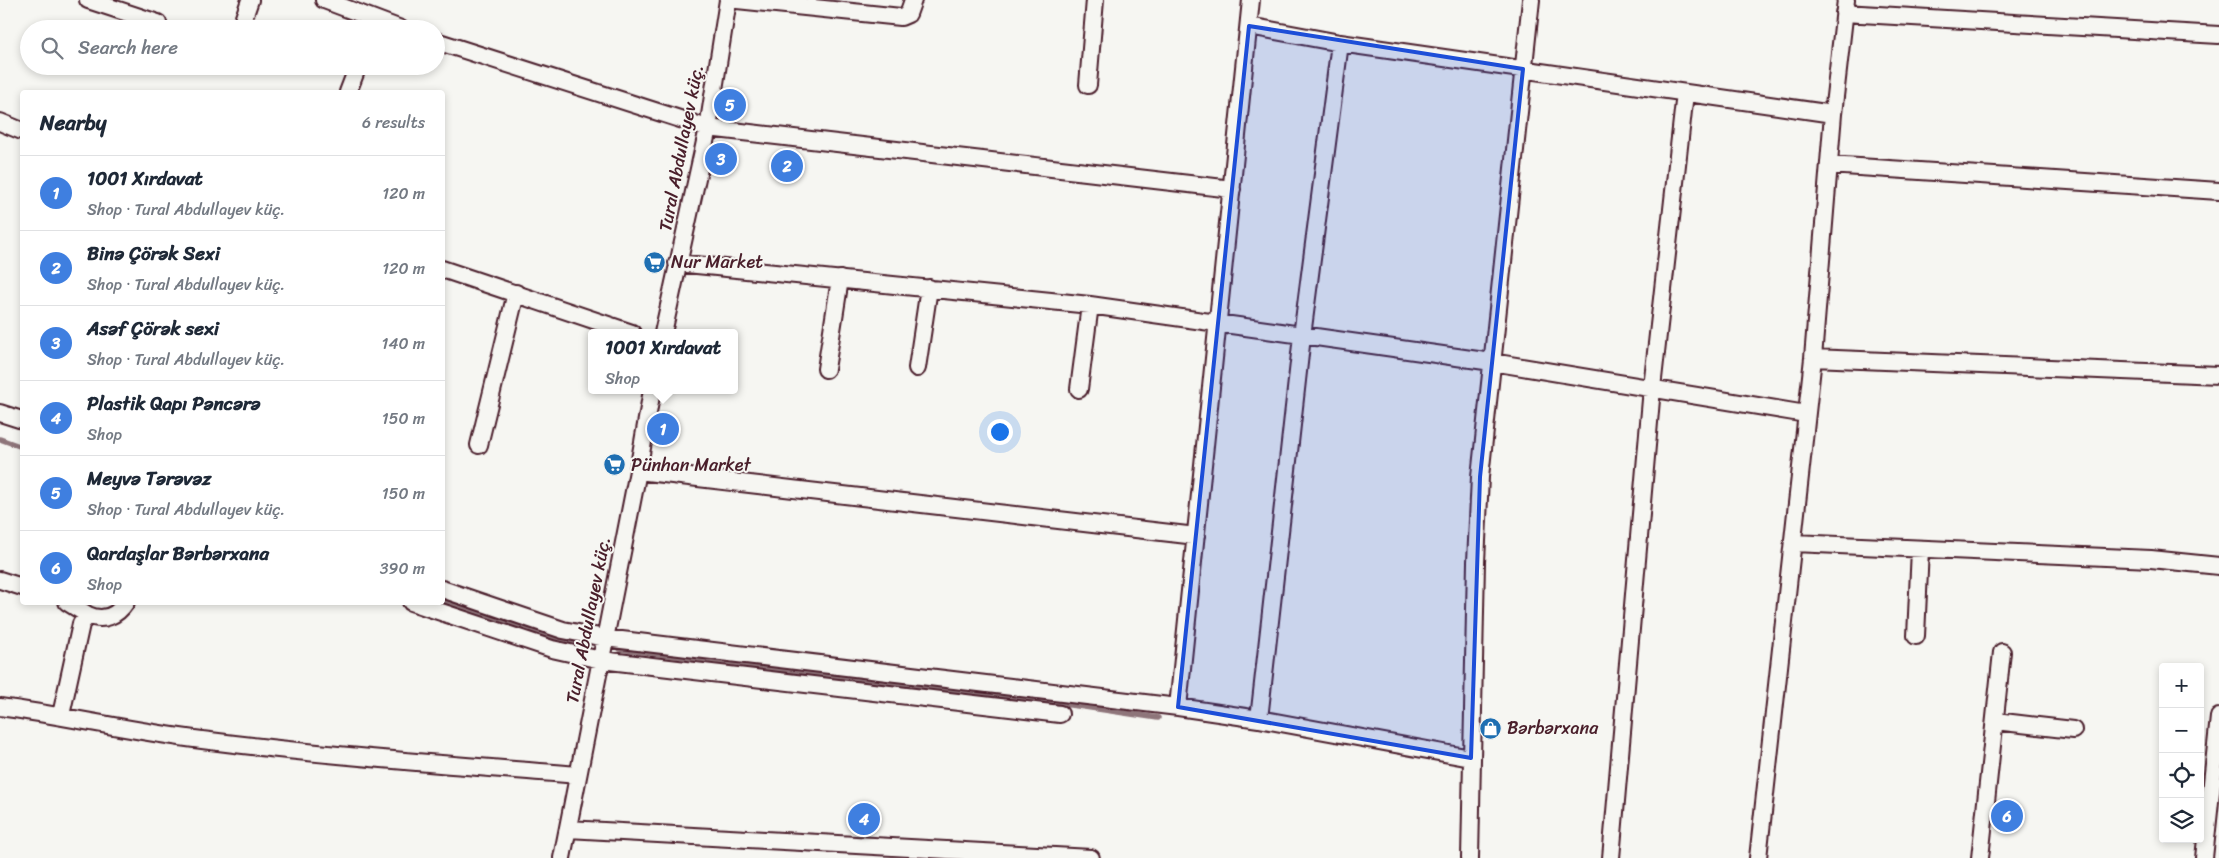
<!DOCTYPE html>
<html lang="en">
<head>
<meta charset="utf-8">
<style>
	:root { --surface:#fff; --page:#f6f6f7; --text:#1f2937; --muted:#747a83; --line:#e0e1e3; --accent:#7c3aed }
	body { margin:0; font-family:Sriracha,sans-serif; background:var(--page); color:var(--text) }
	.controls { position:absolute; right:15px; bottom:15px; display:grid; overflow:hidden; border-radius:5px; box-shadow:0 2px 8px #0003 }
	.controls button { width:45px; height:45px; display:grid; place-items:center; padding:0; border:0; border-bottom:1px solid var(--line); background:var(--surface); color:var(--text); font:25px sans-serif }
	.you { position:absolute; left:999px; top:431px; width:18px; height:18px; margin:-12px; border:4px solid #fff; border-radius:50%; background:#1a73e8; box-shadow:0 0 0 8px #1a73e833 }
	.badge { display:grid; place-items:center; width:32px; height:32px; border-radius:50%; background:var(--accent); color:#fff; font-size:16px; font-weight:700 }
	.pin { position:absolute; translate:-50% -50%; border:2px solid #fff; box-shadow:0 1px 5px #0006 }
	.popup { position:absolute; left:588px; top:329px; width:150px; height:65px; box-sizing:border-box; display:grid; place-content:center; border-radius:5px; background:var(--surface); filter:drop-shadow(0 1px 4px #0005); font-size:16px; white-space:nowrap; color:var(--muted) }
	.popup b { font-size:19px; color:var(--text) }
	.popup::after { content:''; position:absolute; left:50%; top:100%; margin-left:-10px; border:10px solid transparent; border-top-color:var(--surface) }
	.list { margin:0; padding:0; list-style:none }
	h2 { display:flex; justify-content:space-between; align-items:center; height:65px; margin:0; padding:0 20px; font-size:21px }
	h2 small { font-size:16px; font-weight:400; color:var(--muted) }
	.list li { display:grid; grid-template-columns:32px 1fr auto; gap:15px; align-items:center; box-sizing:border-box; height:75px; padding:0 20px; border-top:1px solid var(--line) }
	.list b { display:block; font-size:19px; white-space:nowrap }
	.list p { margin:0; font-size:16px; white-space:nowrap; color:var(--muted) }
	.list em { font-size:16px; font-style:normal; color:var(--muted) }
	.icon { flex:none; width:28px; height:28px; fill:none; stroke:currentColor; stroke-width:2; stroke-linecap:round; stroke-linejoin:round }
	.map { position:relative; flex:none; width:2219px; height:858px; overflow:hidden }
	.search { position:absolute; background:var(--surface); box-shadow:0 2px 8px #0003; left:20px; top:20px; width:425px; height:55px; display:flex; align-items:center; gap:12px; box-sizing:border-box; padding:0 18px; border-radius:28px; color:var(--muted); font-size:19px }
	.panel { position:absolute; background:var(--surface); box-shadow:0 2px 8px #0003; left:20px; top:90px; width:425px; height:515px; border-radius:5px }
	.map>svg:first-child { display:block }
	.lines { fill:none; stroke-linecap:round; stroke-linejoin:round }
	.stream { stroke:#8e747a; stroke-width:5.5 }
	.minor-casing { stroke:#4a1f2b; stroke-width:20 }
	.minor { stroke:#f6f6f2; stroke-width:16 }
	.marked { fill:#1d4ed8; fill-opacity:0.2; stroke:#1d4ed8; stroke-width:4; stroke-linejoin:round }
	.labels { text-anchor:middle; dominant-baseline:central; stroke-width:4; stroke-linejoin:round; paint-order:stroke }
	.street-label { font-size:18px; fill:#4a1f2b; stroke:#f6f6f2 }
	.poi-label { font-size:18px; fill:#4a1f2b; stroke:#f6f6f2; text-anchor:start }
</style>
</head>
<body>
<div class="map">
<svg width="2219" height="858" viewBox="0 0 2219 858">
	<rect width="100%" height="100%" fill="#f6f6f2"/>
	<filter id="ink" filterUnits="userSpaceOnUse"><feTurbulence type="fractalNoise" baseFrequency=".02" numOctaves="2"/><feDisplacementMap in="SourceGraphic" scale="10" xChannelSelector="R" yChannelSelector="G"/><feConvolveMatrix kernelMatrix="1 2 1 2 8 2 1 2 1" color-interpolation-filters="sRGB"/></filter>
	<g filter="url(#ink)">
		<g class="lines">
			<path class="stream" d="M 0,439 L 22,447
				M 442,601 L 517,626 L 587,647
				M 619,649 L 1078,706 L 1158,718"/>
			<defs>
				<path id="minor" d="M 88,0 L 158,23
					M 324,0 L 401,29
					M 737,0 L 901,17 L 908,14 L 913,0
					M 1844,13 L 2219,35
					M 1249,26 L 1340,43 L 1833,114
					M 240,29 L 250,0
					M 436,41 L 708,128 L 1232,189
					M 1088,85 L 1095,0
					M 348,92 L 358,66
					M 0,122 L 22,131
					M 1829,165 L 2219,191
					M 677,263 L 1090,305 L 1492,362 L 1806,414
					M 442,269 L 632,333
					M 663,333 L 708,128 L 728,0
					M 1813,358 L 2219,375
					M 917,368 L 929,288
					M 826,369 L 840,279
					M 1079,389 L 1090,305
					M 0,413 L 22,420
					M 479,445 L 516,293
					M 638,471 L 1196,536
					M 1794,543 L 2151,559 L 2219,566
					M 0,580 L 22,587
					M 442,589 L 563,630 L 605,638 L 1178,707 L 1259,719 L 1471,758
					M 67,602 L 88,615
					M 411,602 L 552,649 L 601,660 L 1060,714
					M 1916,636 L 1920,549
					M 0,707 C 68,716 134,732 202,740 C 327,756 453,765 578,775
					M 1178,707 L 1251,0
					M 61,715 L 81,624 L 88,615 C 103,622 117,616 126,602
					M 1259,719 L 1302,336 L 1340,43
					M 1995,721 L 2073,730
					M 568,829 L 1091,858
					M 562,858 L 638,471 L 652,390
					M 1470,858 L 1476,562 L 1480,477 L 1531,0
					M 1611,858 L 1652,388 L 1685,93
					M 1758,858 L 1813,358 L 1833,114 L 1846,0
					M 1980,858 L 2002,652
					M 2204,858 L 2219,717"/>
			</defs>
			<use href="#minor" class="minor-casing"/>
			<use href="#minor" class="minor"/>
		</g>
	</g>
	<path class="marked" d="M 1249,26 L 1523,69 L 1480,477 L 1471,758 L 1178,707 Z"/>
	<defs>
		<symbol id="supermarket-disc" viewBox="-11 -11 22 22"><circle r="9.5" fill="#1f6fb2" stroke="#f6f6f2"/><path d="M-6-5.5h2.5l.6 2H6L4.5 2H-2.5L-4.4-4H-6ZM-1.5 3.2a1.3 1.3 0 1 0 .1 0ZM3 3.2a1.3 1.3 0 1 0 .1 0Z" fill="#fff"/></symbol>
		<symbol id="shop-disc" viewBox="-11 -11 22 22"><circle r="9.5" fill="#1f6fb2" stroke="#f6f6f2"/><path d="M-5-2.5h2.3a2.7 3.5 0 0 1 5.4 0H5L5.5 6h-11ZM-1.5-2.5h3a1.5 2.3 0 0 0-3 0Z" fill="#fff"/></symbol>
	</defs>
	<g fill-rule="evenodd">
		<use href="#supermarket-disc" x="642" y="250" width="25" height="25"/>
		<use href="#supermarket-disc" x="602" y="452" width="25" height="25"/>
		<use href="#shop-disc" x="1478" y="716" width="25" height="25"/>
	</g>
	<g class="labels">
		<g class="street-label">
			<text transform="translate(681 148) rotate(-79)">Tural Abdullayev küç.</text>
			<text transform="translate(588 620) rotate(-79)">Tural Abdullayev küç.</text>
		</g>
		<g class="poi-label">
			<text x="671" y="262">Nur Market</text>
			<text x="631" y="465">Pünhan Market</text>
			<text x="1507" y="728">Bərbərxana</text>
		</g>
	</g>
</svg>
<div class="controls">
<button>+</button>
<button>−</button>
<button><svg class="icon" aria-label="locate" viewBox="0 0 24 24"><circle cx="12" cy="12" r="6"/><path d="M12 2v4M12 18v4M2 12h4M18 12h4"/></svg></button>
<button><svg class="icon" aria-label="layers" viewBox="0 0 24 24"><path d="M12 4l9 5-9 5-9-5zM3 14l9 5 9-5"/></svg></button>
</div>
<div class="you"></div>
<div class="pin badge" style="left:663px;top:429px;background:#3f7fe0">1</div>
<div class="popup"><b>1001 Xırdavat</b>Shop</div>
<div class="pin badge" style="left:787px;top:166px;background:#3f7fe0">2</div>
<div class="pin badge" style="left:721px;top:159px;background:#3f7fe0">3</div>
<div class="pin badge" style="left:864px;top:819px;background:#3f7fe0">4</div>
<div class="pin badge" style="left:730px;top:105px;background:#3f7fe0">5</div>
<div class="pin badge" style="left:2007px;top:816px;background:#3f7fe0">6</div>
<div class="search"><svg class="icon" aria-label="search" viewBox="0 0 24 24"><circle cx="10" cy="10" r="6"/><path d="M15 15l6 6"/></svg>Search here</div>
<section class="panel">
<h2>Nearby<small>6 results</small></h2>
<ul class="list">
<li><span class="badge" style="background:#3f7fe0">1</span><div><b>1001 Xırdavat</b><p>Shop · Tural Abdullayev küç.</p></div><em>120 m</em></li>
<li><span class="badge" style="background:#3f7fe0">2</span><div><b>Binə Çörək Sexi</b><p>Shop · Tural Abdullayev küç.</p></div><em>120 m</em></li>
<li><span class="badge" style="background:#3f7fe0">3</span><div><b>Asəf Çörək sexi</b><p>Shop · Tural Abdullayev küç.</p></div><em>140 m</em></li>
<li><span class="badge" style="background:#3f7fe0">4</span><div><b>Plastik Qapı Pəncərə</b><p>Shop</p></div><em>150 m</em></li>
<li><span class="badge" style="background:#3f7fe0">5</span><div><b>Meyvə Tərəvəz</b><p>Shop · Tural Abdullayev küç.</p></div><em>150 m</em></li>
<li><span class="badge" style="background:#3f7fe0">6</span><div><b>Qardaşlar Bərbərxana</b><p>Shop</p></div><em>390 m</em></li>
</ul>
</section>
</div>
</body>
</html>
